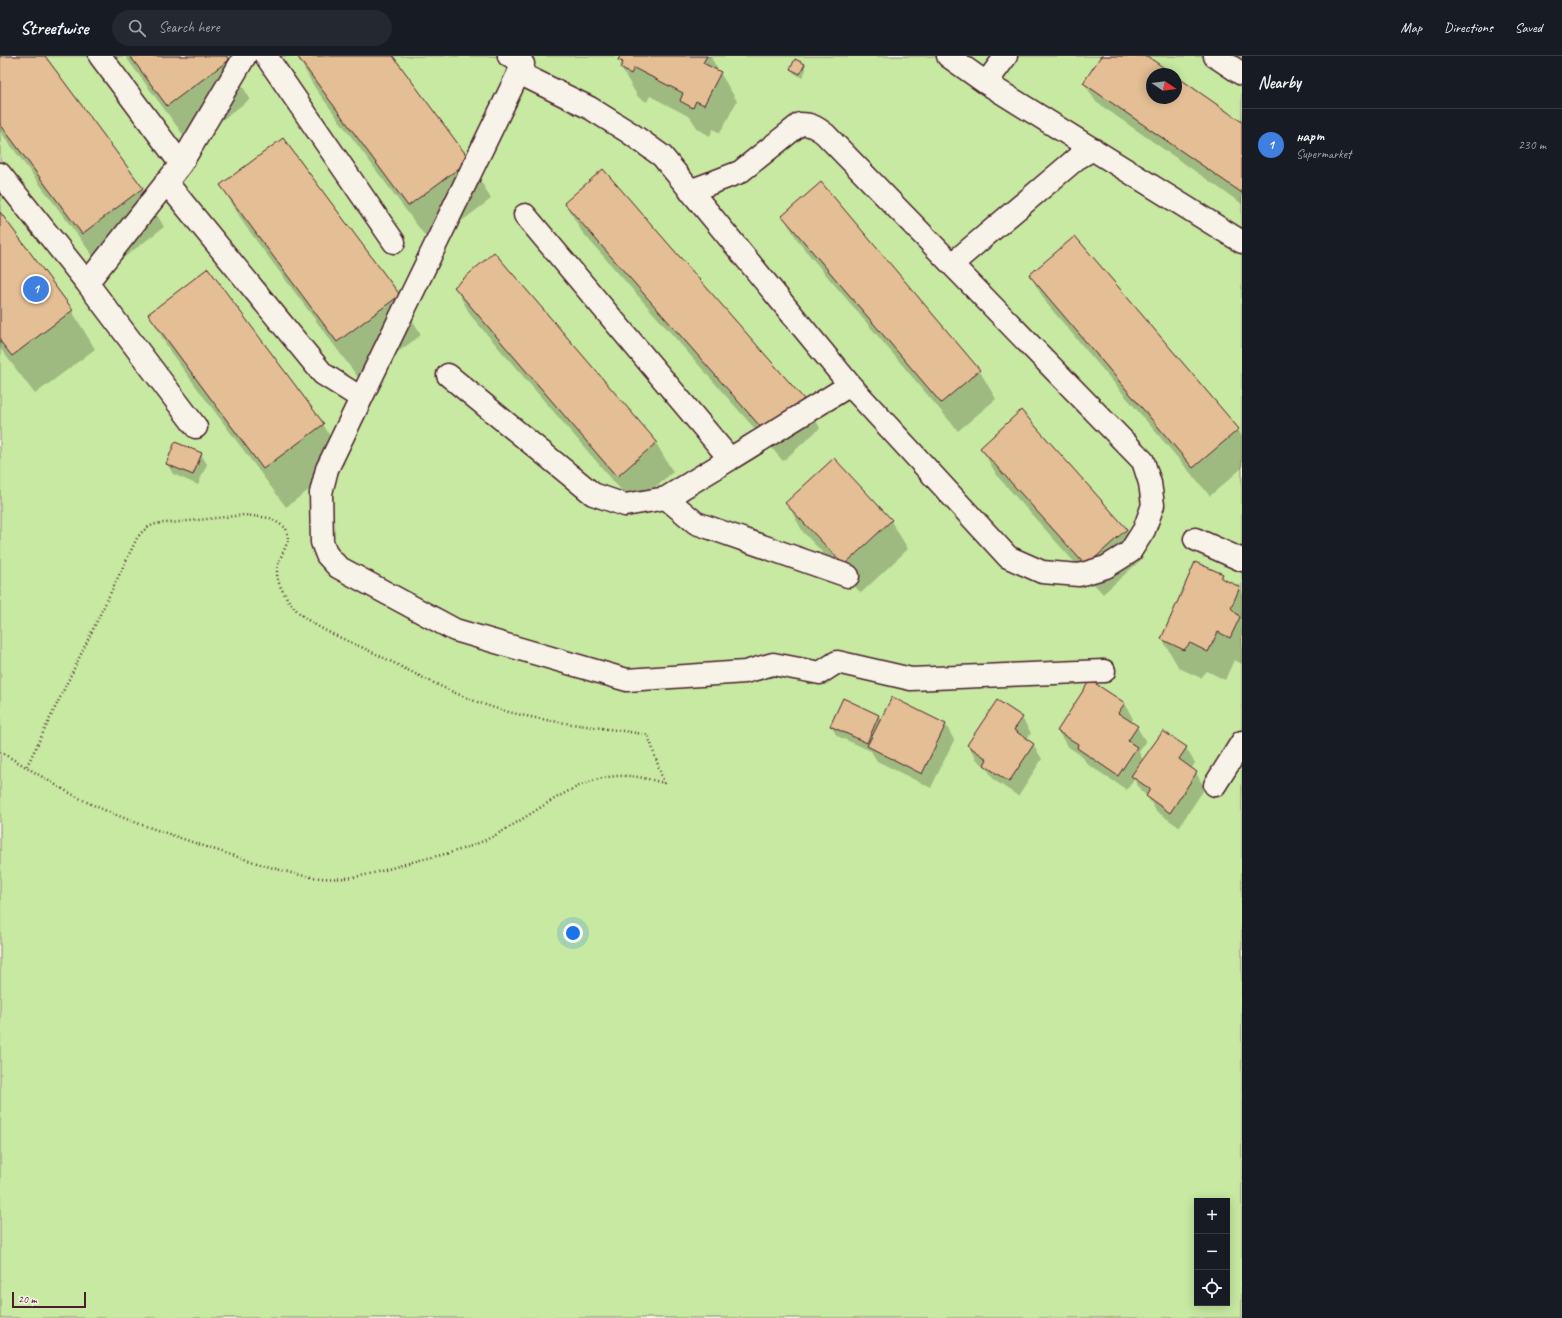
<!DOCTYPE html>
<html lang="en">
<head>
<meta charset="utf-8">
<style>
	:root { --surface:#171b24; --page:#242831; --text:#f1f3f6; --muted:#9ea1a6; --line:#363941; --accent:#c8321e }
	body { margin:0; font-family:Caveat,sans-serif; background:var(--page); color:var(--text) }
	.controls { position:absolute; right:12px; bottom:12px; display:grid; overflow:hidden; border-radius:0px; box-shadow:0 2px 10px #0003 }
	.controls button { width:36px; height:36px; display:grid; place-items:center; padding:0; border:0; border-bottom:1px solid var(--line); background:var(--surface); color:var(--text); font:20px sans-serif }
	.compass { position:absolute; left:1146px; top:12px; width:36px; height:36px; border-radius:50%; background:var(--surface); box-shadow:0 2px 10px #0003; rotate:103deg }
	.scale { position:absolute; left:12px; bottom:10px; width:74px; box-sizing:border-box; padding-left:4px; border:2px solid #4a1f2b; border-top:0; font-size:11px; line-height:14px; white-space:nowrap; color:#4a1f2b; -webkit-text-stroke:3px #f7f3e8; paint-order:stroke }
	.you { position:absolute; left:573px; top:877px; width:14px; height:14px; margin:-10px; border:3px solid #fff; border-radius:50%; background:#1a73e8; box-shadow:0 0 0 6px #1a73e833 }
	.badge { display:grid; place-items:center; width:26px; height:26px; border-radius:50%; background:var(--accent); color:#fff; font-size:13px; font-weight:700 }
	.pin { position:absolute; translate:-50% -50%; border:2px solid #fff; box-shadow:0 1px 4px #0006 }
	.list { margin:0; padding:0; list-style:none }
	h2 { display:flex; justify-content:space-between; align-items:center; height:52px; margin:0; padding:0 16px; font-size:17px }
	h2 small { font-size:13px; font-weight:400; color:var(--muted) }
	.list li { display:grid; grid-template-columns:26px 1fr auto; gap:12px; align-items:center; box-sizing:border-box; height:72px; padding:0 16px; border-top:1px solid var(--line) }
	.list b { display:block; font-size:15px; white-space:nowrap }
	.list p { margin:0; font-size:13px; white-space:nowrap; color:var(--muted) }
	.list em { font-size:13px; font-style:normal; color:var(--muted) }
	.icon { flex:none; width:22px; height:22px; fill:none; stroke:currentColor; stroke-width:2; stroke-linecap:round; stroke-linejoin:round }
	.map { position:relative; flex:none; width:1242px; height:1262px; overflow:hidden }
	header { display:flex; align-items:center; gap:24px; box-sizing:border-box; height:56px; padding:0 20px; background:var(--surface); border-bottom:1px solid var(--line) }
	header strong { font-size:19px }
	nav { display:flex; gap:22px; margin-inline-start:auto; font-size:14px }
	.search { width:280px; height:36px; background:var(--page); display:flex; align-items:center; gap:10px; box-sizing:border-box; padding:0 14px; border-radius:22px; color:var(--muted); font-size:15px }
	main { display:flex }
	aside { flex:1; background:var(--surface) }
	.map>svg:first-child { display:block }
	.green { fill:#c7e9a2; stroke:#888466; fill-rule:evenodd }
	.shadow { fill:#0003 }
	.building { fill:#e4be95; stroke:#4a1f2b }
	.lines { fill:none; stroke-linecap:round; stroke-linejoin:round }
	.minor-casing { stroke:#4a1f2b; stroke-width:25 }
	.path { stroke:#4a1f2b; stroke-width:2.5; stroke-dasharray:1 3; stroke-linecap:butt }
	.minor { stroke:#f7f3e8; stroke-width:22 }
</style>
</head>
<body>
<header>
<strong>Streetwise</strong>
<div class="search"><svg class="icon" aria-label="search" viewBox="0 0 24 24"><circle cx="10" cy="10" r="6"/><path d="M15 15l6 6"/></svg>Search here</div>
<nav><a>Map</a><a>Directions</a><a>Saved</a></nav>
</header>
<main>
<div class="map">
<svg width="1242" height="1262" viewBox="0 0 1242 1262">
	<rect width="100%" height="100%" fill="#f7f3e8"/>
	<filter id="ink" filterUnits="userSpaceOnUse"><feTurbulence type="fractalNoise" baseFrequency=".025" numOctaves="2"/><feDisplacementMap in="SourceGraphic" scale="8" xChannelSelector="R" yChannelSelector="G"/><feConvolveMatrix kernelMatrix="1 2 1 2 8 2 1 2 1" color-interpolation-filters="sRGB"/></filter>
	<g filter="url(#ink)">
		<path class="green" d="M 0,0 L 1242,0 L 1242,1262 L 0,1262 ZM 1152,18 L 1176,18 L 1176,42 L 1152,42 ZM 1197,1145 L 1227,1145 L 1227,1247 L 1197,1247 Z"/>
		<path class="shadow" d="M 0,0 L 44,0 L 142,132 L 164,171 L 105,216 L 0,75 Z
			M 125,0 L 225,0 L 250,43 L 190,88 Z
			M 297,0 L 392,0 L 469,104 L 491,143 L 431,188 L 315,32 Z
			M 621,0 L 710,0 L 737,45 L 720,77 L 713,73 L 710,80 L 698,73 L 690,61 L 650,40 L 647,46 L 638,41 L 621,12 L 623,9 L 619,4 Z
			M 1103,0 L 1145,0 L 1171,18 L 1152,18 L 1152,42 L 1176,42 L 1176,21 L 1242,67 L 1242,148 L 1096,46 L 1084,27 Z
			M 804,9 L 806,14 L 802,22 L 794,17 L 791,13 Z
			M 603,114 L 804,343 L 820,372 L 783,405 L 582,176 L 565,147 Z
			M 221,129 L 399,240 L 421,279 L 360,324 L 244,168 Z
			M 0,157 L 72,255 L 95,293 L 35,338 L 0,292 Z
			M 783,160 L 979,314 L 996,343 L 958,375 L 800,188 Z
			M 494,198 L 656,387 L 673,416 L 634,449 L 471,260 L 455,231 Z
			M 1030,219 L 1238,373 L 1242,381 L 1242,412 L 1210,440 L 1047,248 Z
			M 149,258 L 323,368 L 345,407 L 286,451 L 171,297 Z
			M 981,392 L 1127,473 L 1143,502 L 1103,538 L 998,421 Z
			M 201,398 L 207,408 L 198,429 L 173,418 L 167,408 Z
			M 787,447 L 891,465 L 908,493 L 861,537 L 803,476 Z
			M 1222,519 L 1226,526 L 1240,532 L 1242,536 L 1242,608 L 1234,604 L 1225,624 L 1207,615 L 1201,622 L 1179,612 L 1162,583 Z
			M 1091,625 L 1125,648 L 1133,663 L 1131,667 L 1137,671 L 1146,686 L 1139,696 L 1143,704 L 1186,692 L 1195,707 L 1191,713 L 1196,717 L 1205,732 L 1179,771 L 1156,755 L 1147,740 L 1141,735 L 1134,723 L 1127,734 L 1087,708 L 1082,700 L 1067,690 L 1058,675 Z
			M 892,642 L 946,669 L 954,684 L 931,732 L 877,705 L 871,695 L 837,680 L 831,670 L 879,660 L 881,664 Z
			M 1022,662 L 1031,677 L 1026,684 L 1033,688 L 1042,703 L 1018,740 L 994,724 L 986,711 L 977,704 L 968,689 Z"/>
		<path class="building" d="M 0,0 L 45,0 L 143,132 L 82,178 L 0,68 Z
			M 130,0 L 226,0 L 229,4 L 167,50 Z
			M 297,0 L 393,0 L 470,104 L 408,150 Z
			M 620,0 L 707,0 L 703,7 L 721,16 L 704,49 L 696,45 L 693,52 L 680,45 L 683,37 L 634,12 L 631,18 L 620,12 L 623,6 L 618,4 Z
			M 1101,0 L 1147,0 L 1173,18 L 1152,18 L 1152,42 L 1176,42 L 1176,20 L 1242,66 L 1242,137 L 1083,27 Z
			M 795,3 L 805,8 L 800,18 L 790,13 Z
			M 283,82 L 400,239 L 337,286 L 220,129 Z
			M 603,113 L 804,343 L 766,377 L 564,147 Z
			M 821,126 L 980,314 L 941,347 L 782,160 Z
			M 0,156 L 73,254 L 12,300 L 0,285 Z
			M 1075,180 L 1239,373 L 1193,412 L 1029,219 Z
			M 494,196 L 657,386 L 617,421 L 454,231 Z
			M 208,212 L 324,368 L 263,413 L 148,258 Z
			M 1021,354 L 1127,473 L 1086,510 L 980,392 Z
			M 175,386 L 202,397 L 193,419 L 166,408 Z
			M 834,402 L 892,464 L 844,509 L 785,447 Z
			M 1195,506 L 1223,518 L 1221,522 L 1240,531 L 1231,552 L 1240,561 L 1230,582 L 1218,576 L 1208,596 L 1190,587 L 1184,594 L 1161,583 Z
			M 1090,624 L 1125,647 L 1118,657 L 1138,670 L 1128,685 L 1137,691 L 1118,720 L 1077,692 L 1078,688 L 1057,675 Z
			M 892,641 L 946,668 L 922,718 L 867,690 Z
			M 843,642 L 879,659 L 867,687 L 830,670 Z
			M 997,644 L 1023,661 L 1014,674 L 1034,688 L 1009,726 L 984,709 L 987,703 L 967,689 Z
			M 1163,675 L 1187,691 L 1179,703 L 1197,716 L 1170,757 L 1146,740 L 1150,733 L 1131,720 Z"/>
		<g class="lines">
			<defs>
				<path id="minor" d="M 100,0 L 181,108
					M 266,0 L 394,186
					M 509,0 L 523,8 L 327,413 L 321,437 L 322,486 L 327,499 L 338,511 L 455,574 L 627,624 L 745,616 L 773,608 L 820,617 L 837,606 L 911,623 L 1104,615
					M 948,0 L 986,27 L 1242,186
					M 1215,0 L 1242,18
					M 519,17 L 590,52 L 630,77 L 662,100 L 850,329 L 1008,501 L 1042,516 L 1079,519 L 1106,511 L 1130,496 L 1144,474 L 1153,449 L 1150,427 L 1143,405 L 825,78 C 816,71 811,68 800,68 L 740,116 L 690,135
					M 986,27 L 1006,0
					M 0,118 L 87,227
					M 166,126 L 323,318 L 361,342
					M 525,159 L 730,403 L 850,329
					M 952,208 L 1076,103 L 1093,93
					M 448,319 L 593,438 L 625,449 L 666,442 L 730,403
					M 196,371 L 87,227 L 181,108 L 245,0
					M 666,442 L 696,467 L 848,520
					M 1195,483 L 1242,504
					M 1215,729 L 1242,686"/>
			</defs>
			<use href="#minor" class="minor-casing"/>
			<path class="path" d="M 0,696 C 28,711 55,730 83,744 C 109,757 136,767 163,776 C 189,785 215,794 241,802 C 268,810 294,820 321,822 C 354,825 381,815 412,806 C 435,800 459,796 481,786 C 524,768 570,722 618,720 C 634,719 649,723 664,727 L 648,679 C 603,671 557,668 513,657 C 463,645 419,619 374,597 C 352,586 323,576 304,561 C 293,552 284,540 279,527 C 273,511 282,501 287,487 C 289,483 287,477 286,472 L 270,462 L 244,459 L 170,467 C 155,466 146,470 137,482 L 27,710"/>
			<use href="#minor" class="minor"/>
		</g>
	</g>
</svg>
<div class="controls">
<button>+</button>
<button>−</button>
<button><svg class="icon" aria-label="locate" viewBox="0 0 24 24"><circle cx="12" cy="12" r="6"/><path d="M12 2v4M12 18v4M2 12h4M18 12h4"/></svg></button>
</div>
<svg class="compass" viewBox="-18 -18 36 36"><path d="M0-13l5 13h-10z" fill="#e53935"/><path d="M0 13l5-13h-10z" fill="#9ea1a6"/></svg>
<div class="scale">20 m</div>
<div class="you"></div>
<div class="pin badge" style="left:36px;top:233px;background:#3f7fe0">1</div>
</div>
<aside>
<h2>Nearby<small></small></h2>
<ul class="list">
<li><span class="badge" style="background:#3f7fe0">1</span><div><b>нарт</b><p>Supermarket</p></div><em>230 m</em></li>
</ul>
</aside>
</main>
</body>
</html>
